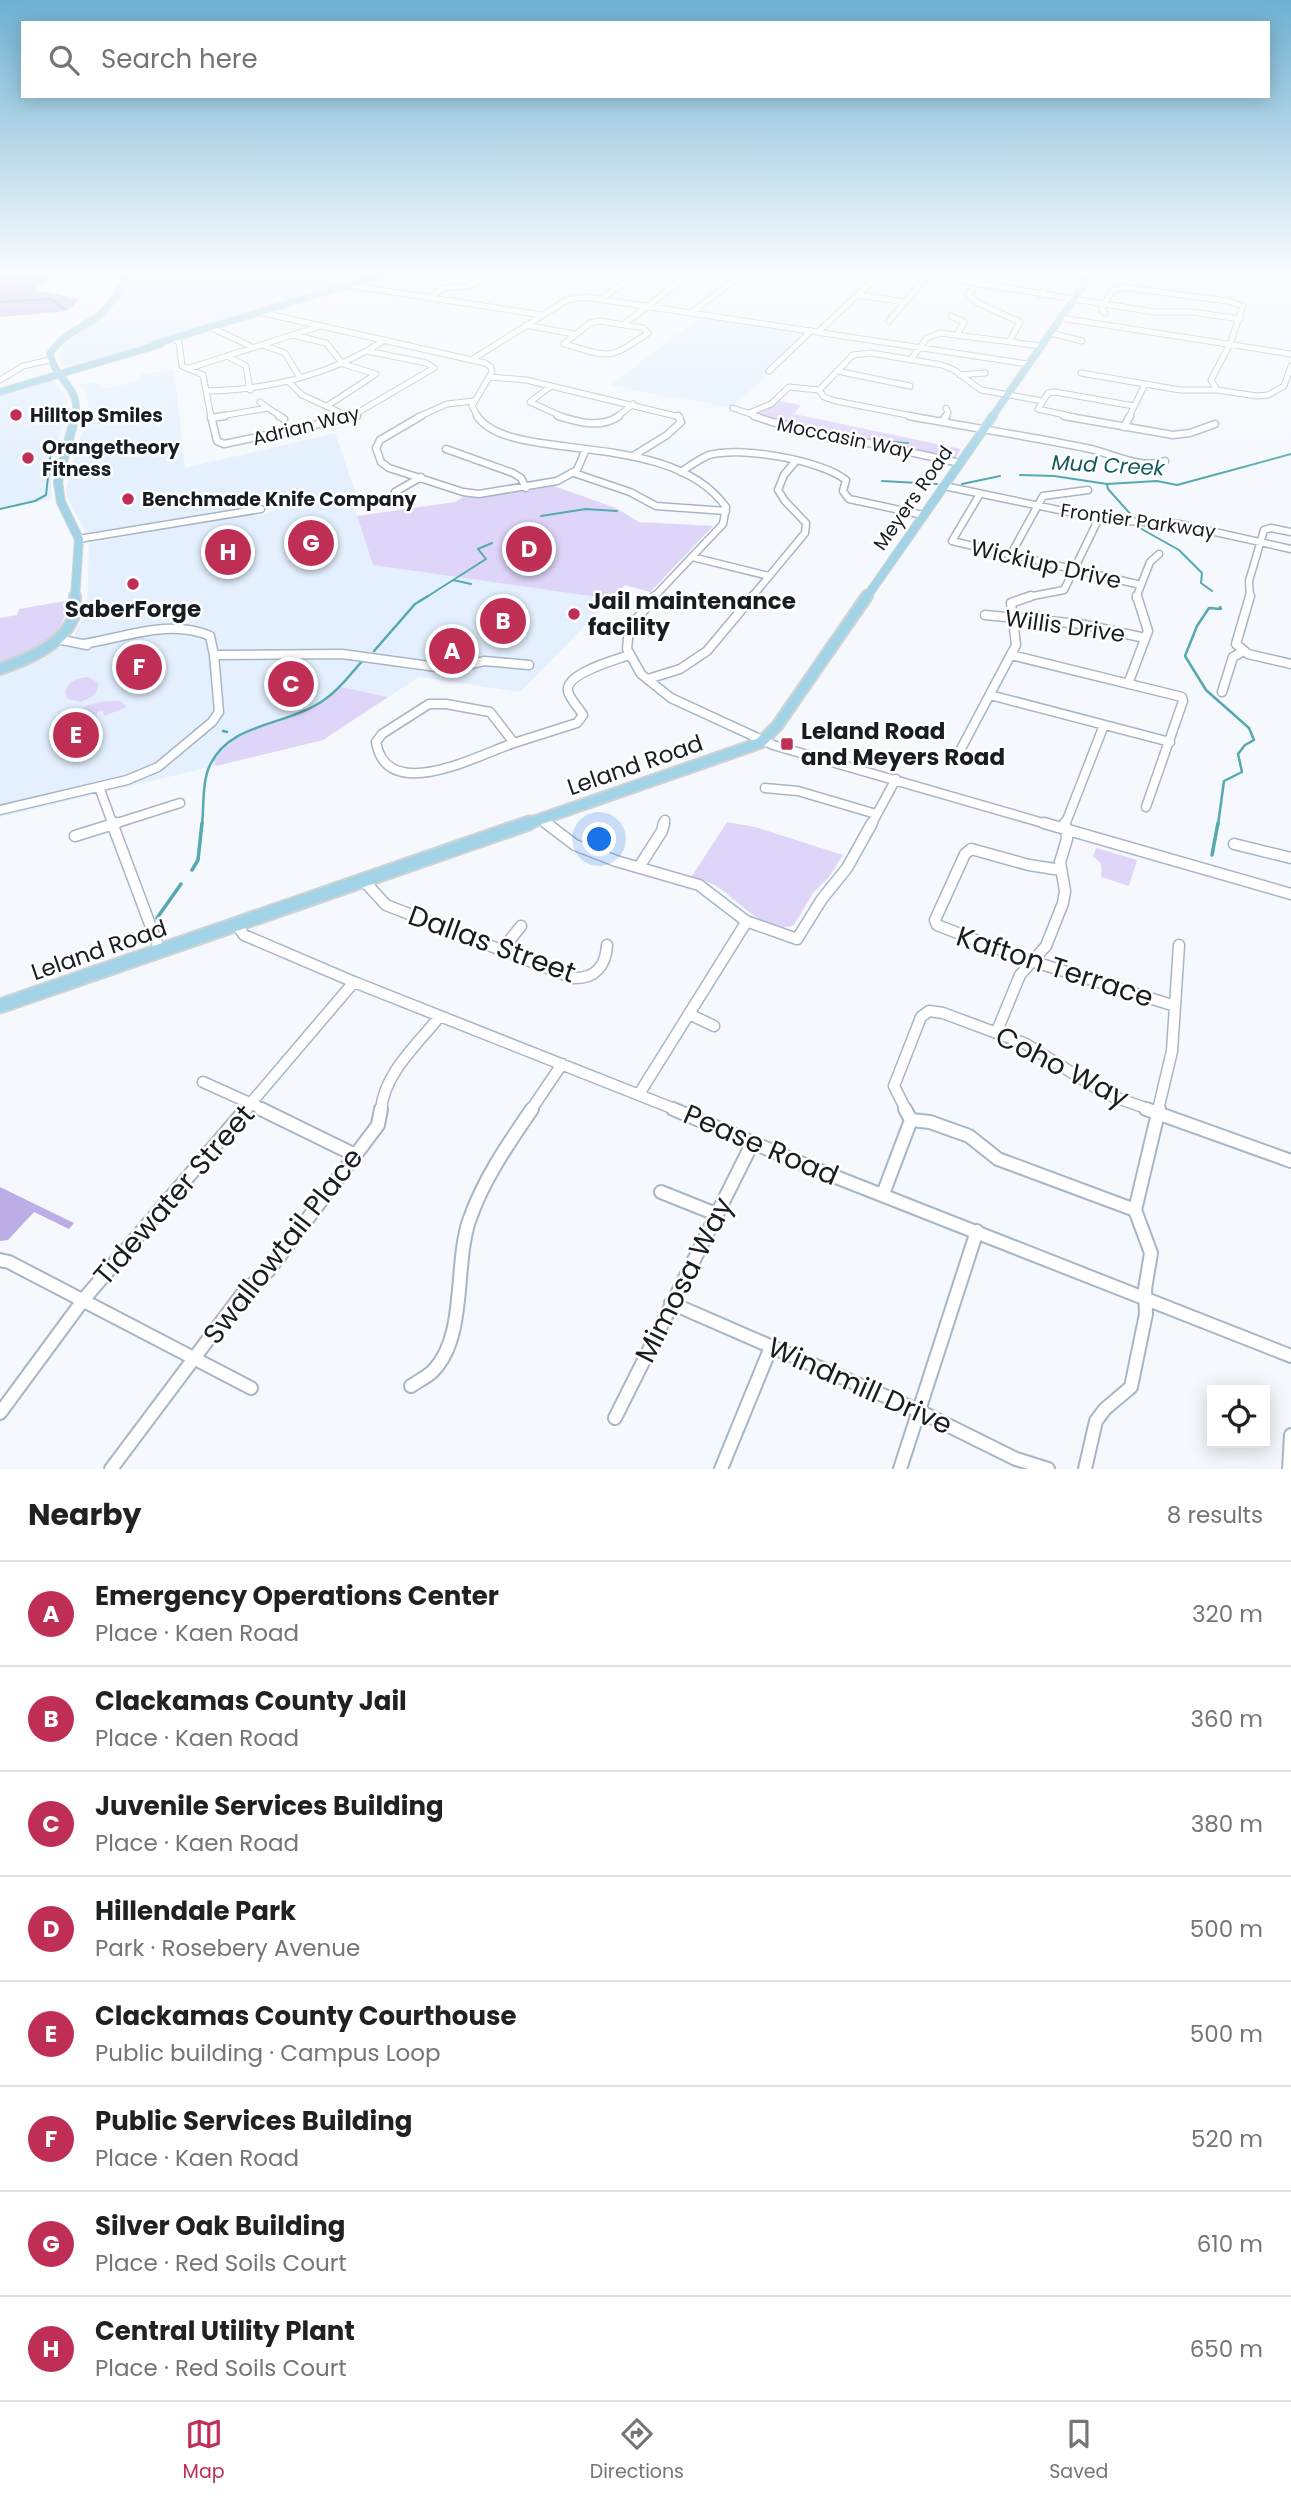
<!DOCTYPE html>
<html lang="en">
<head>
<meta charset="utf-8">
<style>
	:root { --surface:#fff; --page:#f6f6f6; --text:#202124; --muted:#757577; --line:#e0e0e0; --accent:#be2e55 }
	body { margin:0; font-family:Poppins,sans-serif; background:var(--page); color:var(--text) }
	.controls { position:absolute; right:21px; bottom:21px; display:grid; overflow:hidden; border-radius:0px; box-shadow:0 4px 18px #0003 }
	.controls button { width:63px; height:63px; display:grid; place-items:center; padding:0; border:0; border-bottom:2px solid var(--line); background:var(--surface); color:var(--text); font:35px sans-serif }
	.you { position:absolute; left:600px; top:840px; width:24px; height:24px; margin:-18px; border:5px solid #fff; border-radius:50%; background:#1a73e8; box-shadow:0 0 0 10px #1a73e833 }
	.badge { display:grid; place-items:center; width:46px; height:46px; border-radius:50%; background:var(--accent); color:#fff; font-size:23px; font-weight:700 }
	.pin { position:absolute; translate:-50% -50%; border:4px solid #fff; box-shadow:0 2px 7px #0006 }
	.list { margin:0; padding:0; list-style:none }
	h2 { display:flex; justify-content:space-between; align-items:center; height:91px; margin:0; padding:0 28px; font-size:30px }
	h2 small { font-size:23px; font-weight:400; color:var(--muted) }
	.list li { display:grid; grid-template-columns:46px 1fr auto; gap:21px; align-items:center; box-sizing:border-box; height:105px; padding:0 28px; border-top:2px solid var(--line) }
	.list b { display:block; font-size:26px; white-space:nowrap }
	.list p { margin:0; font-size:23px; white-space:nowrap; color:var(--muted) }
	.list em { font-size:23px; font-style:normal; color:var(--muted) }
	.icon { flex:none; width:38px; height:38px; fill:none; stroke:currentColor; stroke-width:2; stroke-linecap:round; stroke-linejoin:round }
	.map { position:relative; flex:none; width:1291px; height:1469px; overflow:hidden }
	.search { position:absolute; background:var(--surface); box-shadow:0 4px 18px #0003; left:21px; right:21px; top:21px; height:77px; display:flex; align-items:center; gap:18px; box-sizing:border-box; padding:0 24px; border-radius:0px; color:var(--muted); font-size:26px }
	.sheet { height:931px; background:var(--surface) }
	nav { display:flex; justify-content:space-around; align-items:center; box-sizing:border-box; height:98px; border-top:2px solid var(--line); background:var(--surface); font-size:19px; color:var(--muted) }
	nav a { display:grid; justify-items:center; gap:4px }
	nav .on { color:var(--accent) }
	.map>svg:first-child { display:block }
	.built { fill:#e4f0fe }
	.green { fill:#ded5f8 }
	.forest { fill:#bdade6 }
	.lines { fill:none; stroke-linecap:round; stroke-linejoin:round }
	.stream-far2 { stroke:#55a9af; stroke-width:2 }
	.stream-far1 { stroke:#55a9af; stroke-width:2.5 }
	.stream { stroke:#55a9af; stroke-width:3.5 }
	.minor-far4-casing { stroke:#a7b6c6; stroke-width:7 }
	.minor-far3-casing { stroke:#a7b6c6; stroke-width:9 }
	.minor-far2-casing { stroke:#a7b6c6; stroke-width:11 }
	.minor-far1-casing { stroke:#a7b6c6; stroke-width:13 }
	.minor-casing { stroke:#a7b6c6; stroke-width:16 }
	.major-far3-casing { stroke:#d1d2d3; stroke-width:8 }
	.major-far2-casing { stroke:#d1d2d3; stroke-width:10 }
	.major-far1-casing { stroke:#d1d2d3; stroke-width:14 }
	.major-casing { stroke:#d1d2d3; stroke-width:17 }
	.minor-far4 { stroke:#fff; stroke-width:5 }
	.minor-far3 { stroke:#fff; stroke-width:6 }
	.minor-far2 { stroke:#fff; stroke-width:8 }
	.minor-far1 { stroke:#fff; stroke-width:10 }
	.minor { stroke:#fff; stroke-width:12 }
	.major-far3 { stroke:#a3d3e6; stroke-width:6 }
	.major-far2 { stroke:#a3d3e6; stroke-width:8 }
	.major-far1 { stroke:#a3d3e6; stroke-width:10 }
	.major { stroke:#a3d3e6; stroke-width:13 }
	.poi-dot { fill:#be2e55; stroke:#fff; stroke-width:2.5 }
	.labels { text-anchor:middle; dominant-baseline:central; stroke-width:5; stroke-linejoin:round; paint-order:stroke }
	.far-poi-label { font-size:19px; font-weight:bold; fill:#181d23; stroke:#fff; text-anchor:start }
	.far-street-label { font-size:19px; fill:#181d23; stroke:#fff }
	.far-water-label { font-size:21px; font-style:italic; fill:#115a5e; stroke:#fff }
	.street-label { font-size:23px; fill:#181d23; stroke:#fff }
	.poi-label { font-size:23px; font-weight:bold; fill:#181d23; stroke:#fff; text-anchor:start }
	.near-street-label { font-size:28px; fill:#181d23; stroke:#fff }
</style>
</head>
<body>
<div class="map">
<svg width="1291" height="1469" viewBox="0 0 1291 1469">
	<rect width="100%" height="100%" fill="#f5f8fc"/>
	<path class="built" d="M 133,273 L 343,273 L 359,280 L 77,365 L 64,366 L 59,354 L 63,346 L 114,308 Z
		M 702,316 L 806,332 L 766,369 L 771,371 L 731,408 L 691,399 L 687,403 L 689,399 L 677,396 L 673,398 L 610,385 Z
		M 174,370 L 185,468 L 335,433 L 356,494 L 277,506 L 259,503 L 247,509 L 87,534 L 70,503 L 66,489 L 88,409 L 87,394 L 80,384 L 96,382 L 105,389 L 116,387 L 141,379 L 141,374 Z
		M 48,381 L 54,381 L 67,399 L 68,409 L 51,461 L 51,499 L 0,509 L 0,395 Z
		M 347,498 L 351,499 L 373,565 L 611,599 L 520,692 L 419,677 L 323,740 L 0,817 L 0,676 L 43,659 L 76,636 L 75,633 L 87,611 L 89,543 L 249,515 L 261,516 L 276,509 Z"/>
	<path class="green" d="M 780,401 L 801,405 L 794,414 L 961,449 L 955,459 L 770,420 L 759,414 Z
		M 554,486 L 616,508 L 639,522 L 713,526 L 650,592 L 625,585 L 611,599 L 373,565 L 357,516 L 455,502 L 466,495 L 482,497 Z
		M 65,601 L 68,602 C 66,638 29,652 0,665 L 0,618 L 17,615 L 19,609 Z
		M 88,677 L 99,683 L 95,695 L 81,702 L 68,699 L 65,692 C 68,681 77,678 88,677 Z
		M 340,687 L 388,697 L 323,740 L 216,766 L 214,761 C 247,714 303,729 340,687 Z
		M 120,701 L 127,707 L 104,716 L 103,711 L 97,712 L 97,717 L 92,718 L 92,713 L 85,715 L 85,718 L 77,715 C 83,702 106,701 120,701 Z
		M 727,822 L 755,827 L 843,855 L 829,877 L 813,893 L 794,925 C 768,935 740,903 722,890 C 713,883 703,880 692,876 Z
		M 1096,848 L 1137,860 L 1129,886 L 1101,877 C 1102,867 1103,862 1093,857 Z"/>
	<path class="forest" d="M 0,273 L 56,273 L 39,285 L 37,290 L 80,299 L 67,311 L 0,317 Z
		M 0,1187 L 74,1223 L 69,1229 L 34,1212 L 8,1240 L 0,1241 Z"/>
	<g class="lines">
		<path class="stream-far2" d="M 0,302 L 51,299 L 64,309
			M 878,441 L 908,443
			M 1020,475 L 1054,476 L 1107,484 L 1157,481 L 1177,485 L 1291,454
			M 882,481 L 937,484
			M 962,484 L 1000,476
			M 1107,484 L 1108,489 L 1134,518
			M 0,509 L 35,501 L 46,495 L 51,450
			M 541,516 L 586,509 L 617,511
			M 1138,527 L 1179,550 L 1202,573 L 1201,583 L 1212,591
			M 453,580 L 471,584
			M 425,598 L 486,559 L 478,549 L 492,543"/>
		<path class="stream-far1" d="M 374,651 L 415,604 L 428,596
			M 223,731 L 227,732
			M 202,825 C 204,807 202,781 210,765 C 230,724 280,726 316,705 C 335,695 349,676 363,660
			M 1218,825 L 1224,781 L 1242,772 L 1238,754 L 1245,745 L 1254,740 L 1249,728 L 1206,690 L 1185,656 L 1197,626 L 1209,608 L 1221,609 L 1220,607"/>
		<path class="stream" d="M 1212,855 L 1218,823
			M 192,870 L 198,860 L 202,823
			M 157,918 L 181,884"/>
		<defs>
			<path id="minor-far4" d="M 892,273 L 951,279 L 1154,312 L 1192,312 L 1240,319
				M 986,273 L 968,295 L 978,303 L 1020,322 L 1010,340
				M 1041,275 L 1055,277
				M 347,285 L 542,315
				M 858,295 L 905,302
				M 1041,295 L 1056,273
				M 428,298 L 444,288 L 467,286 L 487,277 L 531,279 L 550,273
				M 601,299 L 638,273
				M 259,312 L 485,363 L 491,367 L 492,372 L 472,406 L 478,417
				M 692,312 L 744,273
				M 1105,313 L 1101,309 L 1113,290 L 1122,287 L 1228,301 L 1243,306 L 1230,344 L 1211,380 L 1217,390
				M 951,316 L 964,322 L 958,333
				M 1061,318 L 1291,354
				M 600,321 L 643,328 L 648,333 C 607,361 611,357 564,344 L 590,323 Z
				M 889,321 L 926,277
				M 624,324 L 691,273
				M 526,325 L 574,334
				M 210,327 L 250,346
				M 818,332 L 881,273
				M 1050,333 L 1082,341
				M 293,335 L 326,343 L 343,364 L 376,374 L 327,406
				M 174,339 L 179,342 L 182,366 L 203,375 L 211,417
				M 262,345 L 285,353 L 299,376
				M 227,356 L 246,366 L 250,390
				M 473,359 L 567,300 L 585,297 L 1028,364
				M 911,359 L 927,338 L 940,333 L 1041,346
				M 190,368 L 317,327
				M 769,371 L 811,331
				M 837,371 L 910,386
				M 1081,373 L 1180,390 L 1217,390 L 1257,396 L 1268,395 L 1284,386 L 1291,366
				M 960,375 L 985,373
				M 490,377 L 526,380 L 680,417
				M 0,380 L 23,366 L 50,360
				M 288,381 L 302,395 L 350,417
				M 551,386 L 530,402 L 563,417
				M 819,390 L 853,355 L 871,353 L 942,365 L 954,370 L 981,390 L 1043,401 L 1038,409 L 1074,417
				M 819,390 L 824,397 L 836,401 L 917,417
				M 206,391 C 270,390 330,375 385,340
				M 1043,401 L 1048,393 L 1055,392 L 1134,406
				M 268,408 L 282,417
				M 733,408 L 759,417
				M 749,413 L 771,404 L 789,387 L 819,390
				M 215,417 L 268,408 L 260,402
				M 350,417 L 434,368 L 426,363 L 367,351
				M 418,417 L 447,404 L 474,401
				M 617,417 L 633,404
				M 945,417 L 948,413 L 946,408
				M 1129,417 L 1145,384"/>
			<path id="minor-far3" d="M 211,416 L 217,441 L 224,444 L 357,416
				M 279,416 L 284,419
				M 347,416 L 350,417
				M 421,416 L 380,440 L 376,448 L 381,462 L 389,468 L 463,492 L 479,494 L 557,481 L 577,470 L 586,449
				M 477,416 C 510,465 669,427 726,507 L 723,524 L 653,598
				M 558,416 C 578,422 601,429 619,416
				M 754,416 L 772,422 L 960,463
				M 909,416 C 968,427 1027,436 1086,448 C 1112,453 1140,470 1165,461
				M 1064,416 L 1173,435 L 1190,433 L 1215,424
				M 211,418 L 225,416
				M 942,422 L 946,416
				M 1124,427 L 1130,416
				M 446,449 L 513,473 L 521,478 L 526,488
				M 633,456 L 667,435 L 681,422 L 678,416
				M 681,472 C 690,466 699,459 709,455 C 740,446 821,460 846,480 L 843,491 L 849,499 L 923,515
				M 574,473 L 630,492 L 656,506 L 726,511
				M 944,486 L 1107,520 L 1179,524 L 1291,549
				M 395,492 L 421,477
				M 980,494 L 952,541 L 1141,585
				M 79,539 L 261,509
				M 1010,556 L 1043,496 L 1088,490
				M 692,557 L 769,576
				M 751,598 L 805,533 L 806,523 L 785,501 L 778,490 L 784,475 L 794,463
				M 1022,598 L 1064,590 L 1099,518
				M 1136,598 L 1150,562 L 1159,554
				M 1250,598 L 1249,581 L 1264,530 L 1271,528 L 1291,532"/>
			<path id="minor-far2" d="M 655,596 L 629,629 L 627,649 L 641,674 L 671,698 L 773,745 L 1050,825
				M 1250,596 L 1236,644 L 1248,654 L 1291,664
				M 985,615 L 1080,624 L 1145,638
				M 57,639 L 87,645
				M 83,644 C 123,638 171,618 210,636 L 214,655 L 342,654 L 451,669 L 484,661 L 529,665
				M 1011,655 L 1182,697 L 1183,701 L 1146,807
				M 648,679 L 680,669 L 707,651 L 753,596
				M 1128,684 L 1148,631 L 1137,596
				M 1222,692 L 1233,657 L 1242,652
				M 990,695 L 1170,742
				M 429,704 L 446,704 L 490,712 L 514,743 C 478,755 387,805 376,742 L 382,734 Z
				M 514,743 L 577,723 L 583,715 C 579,708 569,698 568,691 C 565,673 616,660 629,655
				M 954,762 L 1016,645 L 1011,603 L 1031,596
				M 99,787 L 113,825
				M 765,788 L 798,791 L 876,814
				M 0,810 L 127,780 L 158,767 L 212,722 L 219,712 L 214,655
				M 542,819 L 548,825
				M 111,825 L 180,803
				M 664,825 L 665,820
				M 871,825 L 896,779
				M 1065,825 L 1104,725"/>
			<path id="minor-far1" d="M 112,823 L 160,951
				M 546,823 L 575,845 L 616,861 L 699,885 L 746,921 L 797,939 L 822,899 L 847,868 L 872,823
				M 1044,823 L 1291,894
				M 75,836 L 117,823
				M 1234,844 L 1291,858
				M 639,867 L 662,831 L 664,823
				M 1061,870 L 1029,865 L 971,849 L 965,854 L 935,920 L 937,925 L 1019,957 L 1175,1006
				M 364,881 L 386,905 L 573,978 C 595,979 606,966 607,945
				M 237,925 L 244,935 L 354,982 L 677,1110
				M 502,950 L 521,926
				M 689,1014 L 714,1026
				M 997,1031 L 1020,975 L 1046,946 L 1063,903 L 1065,891 L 1060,862 L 1067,839 L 1065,823
				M 203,1082 L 265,1110
				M 639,1094 L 747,921
				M 245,1110 L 354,982
				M 381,1110 C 384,1073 418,1044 440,1016
				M 531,1110 L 562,1064
				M 906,1110 L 894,1086 L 921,1017 L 929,1011 L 943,1013 L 1026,1044 L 1106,1094 L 1151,1110
				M 1158,1110 L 1172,1051 L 1179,945"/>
			<path id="minor" d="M 261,1109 L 355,1155
				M 673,1109 L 808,1166 L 1291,1356
				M 905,1109 L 911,1120
				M 1146,1109 L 1291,1161
				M 911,1120 L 930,1122 L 969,1136 L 998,1159 L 1135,1210
				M 661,1192 L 716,1214
				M 883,1194 L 911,1120
				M 0,1260 L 9,1262 L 251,1388
				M 671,1303 L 917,1410 L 1016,1459 L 1048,1469
				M 411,1386 C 418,1381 427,1377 433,1371 C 467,1336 454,1266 469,1221 C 483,1180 508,1144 532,1109
				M 0,1413 L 84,1299 L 246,1109
				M 615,1418 L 753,1142
				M 111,1469 L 243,1293 L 269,1270 L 378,1125 L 381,1109
				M 721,1469 L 771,1347
				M 900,1469 L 977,1231
				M 1085,1469 L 1096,1421 L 1105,1409 L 1131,1387 L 1146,1314 L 1145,1289 L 1151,1253 L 1135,1210 L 1159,1109
				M 1289,1469 L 1291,1435"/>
			<path id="major-far3" d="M 155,344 L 388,273
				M 0,392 L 161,344
				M 75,417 C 82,387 55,381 50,354 C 61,335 81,329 98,316 C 111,306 120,291 128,276 L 126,274
				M 992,417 L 1085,283 L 1088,273"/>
			<path id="major-far2" d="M 75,416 L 58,482 L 61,502 L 79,539 L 75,598
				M 866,598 L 993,416"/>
			<path id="major-far1" d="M 0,669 C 25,660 62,646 73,618 C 76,612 75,603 75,596
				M 524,825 L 760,743 L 777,726 L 867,596"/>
			<path id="major" d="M 0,1006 L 529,823"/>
		</defs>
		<use href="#minor-far4" class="minor-far4-casing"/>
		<use href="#minor-far3" class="minor-far3-casing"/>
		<use href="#minor-far2" class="minor-far2-casing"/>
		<use href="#minor-far1" class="minor-far1-casing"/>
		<use href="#minor" class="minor-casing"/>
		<use href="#major-far3" class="major-far3-casing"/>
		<use href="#major-far2" class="major-far2-casing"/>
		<use href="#major-far1" class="major-far1-casing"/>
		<use href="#major" class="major-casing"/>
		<use href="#minor-far4" class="minor-far4"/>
		<use href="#minor-far3" class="minor-far3"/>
		<use href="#minor-far2" class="minor-far2"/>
		<use href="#minor-far1" class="minor-far1"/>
		<use href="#minor" class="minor"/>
		<use href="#major-far3" class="major-far3"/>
		<use href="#major-far2" class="major-far2"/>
		<use href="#major-far1" class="major-far1"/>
		<use href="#major" class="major"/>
	</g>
	<linearGradient id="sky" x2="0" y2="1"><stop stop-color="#6db0d1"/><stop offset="0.57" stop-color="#fafcfe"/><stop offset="1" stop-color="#fafcfe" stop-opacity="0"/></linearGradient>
	<rect width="1291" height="479" fill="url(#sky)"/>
	<g class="poi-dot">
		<circle cx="16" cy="415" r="7"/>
		<circle cx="28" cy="458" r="7"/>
		<circle cx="128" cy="499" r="7"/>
		<circle cx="133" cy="584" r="7"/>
		<circle cx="574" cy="614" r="7"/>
		<rect x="780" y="737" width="14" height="14" rx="3.5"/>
	</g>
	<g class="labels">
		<g class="far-poi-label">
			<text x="30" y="415">Hilltop Smiles</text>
			<text x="42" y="447">Orangetheory<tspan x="42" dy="22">Fitness</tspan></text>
			<text x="142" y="499">Benchmade Knife Company</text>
		</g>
		<g class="far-street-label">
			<text transform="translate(306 426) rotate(-14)">Adrian Way</text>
			<text transform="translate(845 438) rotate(12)">Moccasin Way</text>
			<text transform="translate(913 498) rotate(-55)">Meyers Road</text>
			<text transform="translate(1138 521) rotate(8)">Frontier Parkway</text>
		</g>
		<g class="far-water-label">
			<text transform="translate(1108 465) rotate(3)">Mud Creek</text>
		</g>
		<g class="street-label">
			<text transform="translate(1046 564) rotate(13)">Wickiup Drive</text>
			<text transform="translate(1065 626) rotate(8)">Willis Drive</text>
			<text transform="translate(635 765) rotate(-19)">Leland Road</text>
			<text transform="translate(99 950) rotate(-19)">Leland Road</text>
		</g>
		<g class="poi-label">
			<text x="588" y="601">Jail maintenance<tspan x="588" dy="26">facility</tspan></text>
			<text x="133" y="609" text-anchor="middle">SaberForge</text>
			<text x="801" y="731">Leland Road<tspan x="801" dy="26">and Meyers Road</tspan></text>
		</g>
		<g class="near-street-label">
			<text transform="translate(492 944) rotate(20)">Dallas Street</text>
			<text transform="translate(1055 967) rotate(18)">Kafton Terrace</text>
			<text transform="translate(1062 1067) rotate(27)">Coho Way</text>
			<text transform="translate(761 1145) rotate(23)">Pease Road</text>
			<text transform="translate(174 1195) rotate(-49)">Tidewater Street</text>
			<text transform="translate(283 1246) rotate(-52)">Swallowtail Place</text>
			<text transform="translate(684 1280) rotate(-63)">Mimosa Way</text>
			<text transform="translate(860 1386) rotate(24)">Windmill Drive</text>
		</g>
	</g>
</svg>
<div class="controls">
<button><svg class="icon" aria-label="locate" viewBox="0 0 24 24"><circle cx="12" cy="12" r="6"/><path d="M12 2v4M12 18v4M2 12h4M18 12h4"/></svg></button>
</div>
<div class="you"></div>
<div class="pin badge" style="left:452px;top:651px">A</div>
<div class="pin badge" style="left:503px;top:621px">B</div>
<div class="pin badge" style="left:291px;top:684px">C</div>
<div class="pin badge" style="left:529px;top:549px">D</div>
<div class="pin badge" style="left:76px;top:735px">E</div>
<div class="pin badge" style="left:139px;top:667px">F</div>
<div class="pin badge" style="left:311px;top:543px">G</div>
<div class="pin badge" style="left:228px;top:552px">H</div>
<div class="search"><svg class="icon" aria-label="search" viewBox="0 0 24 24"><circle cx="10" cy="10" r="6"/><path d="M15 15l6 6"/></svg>Search here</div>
</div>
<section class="sheet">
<h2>Nearby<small>8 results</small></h2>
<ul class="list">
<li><span class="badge">A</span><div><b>Emergency Operations Center</b><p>Place · Kaen Road</p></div><em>320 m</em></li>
<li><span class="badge">B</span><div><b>Clackamas County Jail</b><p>Place · Kaen Road</p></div><em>360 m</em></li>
<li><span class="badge">C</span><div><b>Juvenile Services Building</b><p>Place · Kaen Road</p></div><em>380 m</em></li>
<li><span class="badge">D</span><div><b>Hillendale Park</b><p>Park · Rosebery Avenue</p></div><em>500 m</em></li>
<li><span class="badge">E</span><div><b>Clackamas County Courthouse</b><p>Public building · Campus Loop</p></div><em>500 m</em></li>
<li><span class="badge">F</span><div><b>Public Services Building</b><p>Place · Kaen Road</p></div><em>520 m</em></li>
<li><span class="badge">G</span><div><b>Silver Oak Building</b><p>Place · Red Soils Court</p></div><em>610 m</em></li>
<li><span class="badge">H</span><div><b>Central Utility Plant</b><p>Place · Red Soils Court</p></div><em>650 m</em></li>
</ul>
</section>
<nav>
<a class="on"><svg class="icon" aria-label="map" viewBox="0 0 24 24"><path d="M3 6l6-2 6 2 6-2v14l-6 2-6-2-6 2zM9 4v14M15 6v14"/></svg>Map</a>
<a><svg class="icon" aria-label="directions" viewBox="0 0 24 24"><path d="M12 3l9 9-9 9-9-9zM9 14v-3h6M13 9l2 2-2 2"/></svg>Directions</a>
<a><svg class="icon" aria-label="saved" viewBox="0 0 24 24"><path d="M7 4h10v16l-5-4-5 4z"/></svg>Saved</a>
</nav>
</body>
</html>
